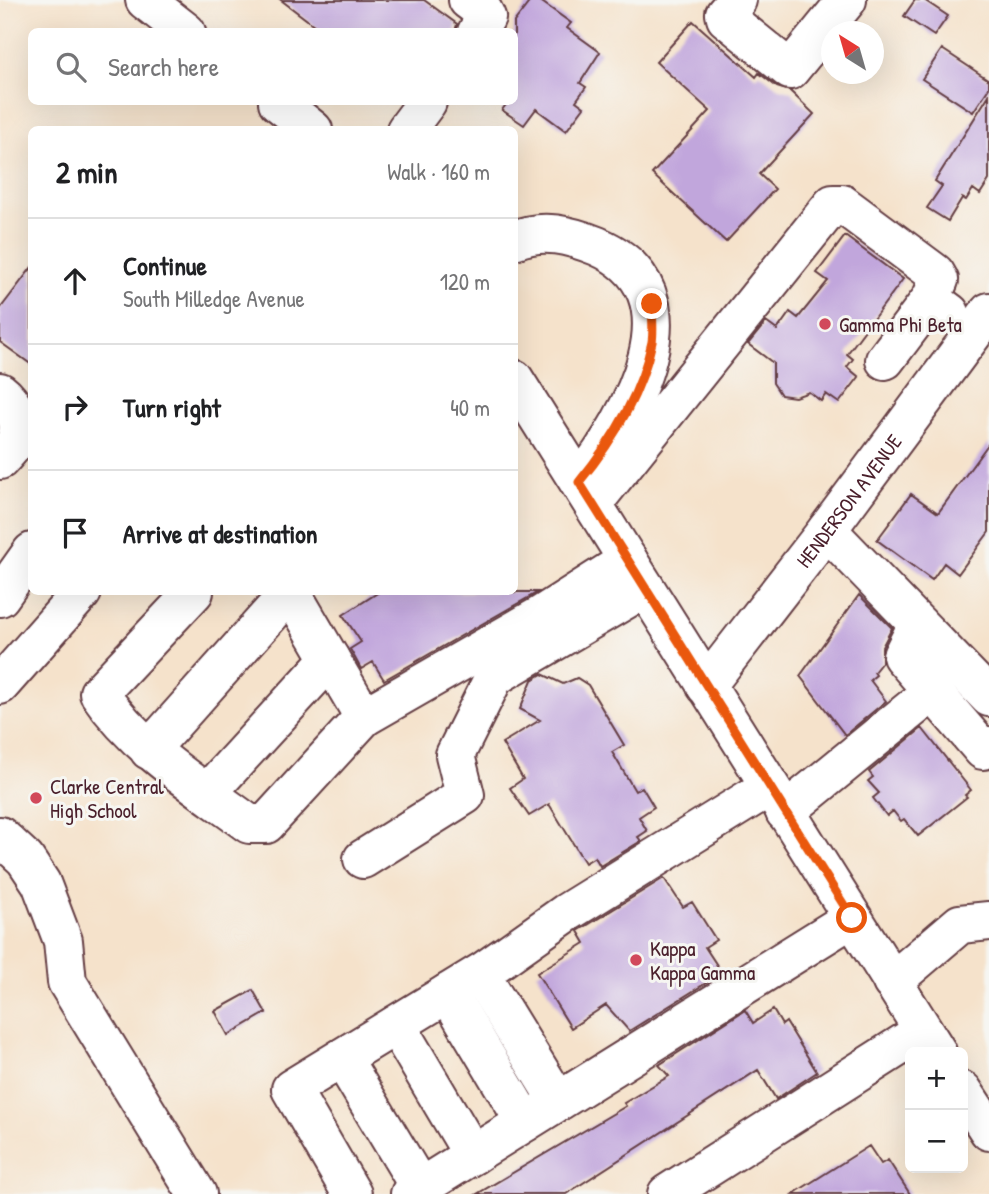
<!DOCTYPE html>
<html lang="en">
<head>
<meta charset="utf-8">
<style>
	:root { --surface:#fff; --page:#f2f2f2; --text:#202124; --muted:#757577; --line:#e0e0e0 }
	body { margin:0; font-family:"Patrick Hand",sans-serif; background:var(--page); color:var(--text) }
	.controls { position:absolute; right:21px; bottom:21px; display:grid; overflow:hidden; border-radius:10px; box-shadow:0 7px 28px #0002 }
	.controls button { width:63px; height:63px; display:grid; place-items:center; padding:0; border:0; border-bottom:2px solid var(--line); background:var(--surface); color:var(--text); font:35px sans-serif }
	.compass { position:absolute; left:821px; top:21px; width:63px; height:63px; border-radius:50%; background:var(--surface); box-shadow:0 7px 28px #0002; rotate:323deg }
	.stop { position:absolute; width:21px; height:21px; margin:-16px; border:5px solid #ea580c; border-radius:50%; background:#fff }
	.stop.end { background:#ea580c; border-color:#fff; box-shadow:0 2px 7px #0008 }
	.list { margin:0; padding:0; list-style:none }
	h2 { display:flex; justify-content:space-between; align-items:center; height:91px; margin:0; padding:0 28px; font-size:30px }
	h2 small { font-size:23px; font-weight:400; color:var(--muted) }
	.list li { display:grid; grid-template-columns:46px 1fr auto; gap:21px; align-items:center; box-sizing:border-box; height:126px; padding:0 28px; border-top:2px solid var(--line) }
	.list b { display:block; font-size:26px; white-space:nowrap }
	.list p { margin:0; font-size:23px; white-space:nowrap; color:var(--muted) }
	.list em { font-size:23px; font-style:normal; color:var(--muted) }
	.icon { flex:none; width:38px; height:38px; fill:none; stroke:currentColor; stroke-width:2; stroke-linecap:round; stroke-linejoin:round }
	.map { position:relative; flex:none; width:989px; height:1194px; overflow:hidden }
	.search { position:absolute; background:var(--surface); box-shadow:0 7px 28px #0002; left:28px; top:28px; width:490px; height:77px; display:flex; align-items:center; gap:18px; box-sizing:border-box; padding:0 24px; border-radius:10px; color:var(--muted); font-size:26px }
	.panel { position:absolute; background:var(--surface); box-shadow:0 7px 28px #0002; left:28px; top:126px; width:490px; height:469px; border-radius:10px }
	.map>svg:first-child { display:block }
	.building { fill:#c1a6dc }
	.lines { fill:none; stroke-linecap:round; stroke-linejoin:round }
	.minor-casing { stroke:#643c43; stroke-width:42 }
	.major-casing { stroke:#643c43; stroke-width:42 }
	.minor { stroke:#fff; stroke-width:38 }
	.major { stroke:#fff; stroke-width:38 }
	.route { stroke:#ea580c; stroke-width:9 }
	.poi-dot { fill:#d1495b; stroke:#f6f6f2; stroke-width:2.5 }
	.labels { text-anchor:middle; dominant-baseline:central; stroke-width:6; stroke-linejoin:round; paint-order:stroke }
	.poi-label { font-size:21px; fill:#4a1f2b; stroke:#f6f6f2; text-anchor:start }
	.street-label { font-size:21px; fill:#4a1f2b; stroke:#f6f6f2 }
</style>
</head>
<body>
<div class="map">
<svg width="989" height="1194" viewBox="0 0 989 1194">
	<rect width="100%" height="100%" fill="#f6f6f2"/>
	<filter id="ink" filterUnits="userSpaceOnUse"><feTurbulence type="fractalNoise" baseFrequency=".0143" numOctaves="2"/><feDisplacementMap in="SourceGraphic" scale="14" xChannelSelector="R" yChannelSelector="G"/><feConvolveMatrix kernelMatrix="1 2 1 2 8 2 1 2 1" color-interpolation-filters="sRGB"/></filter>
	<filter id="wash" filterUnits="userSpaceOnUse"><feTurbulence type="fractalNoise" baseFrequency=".00686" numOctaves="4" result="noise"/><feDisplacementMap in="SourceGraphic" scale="28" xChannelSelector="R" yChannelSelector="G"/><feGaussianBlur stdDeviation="1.57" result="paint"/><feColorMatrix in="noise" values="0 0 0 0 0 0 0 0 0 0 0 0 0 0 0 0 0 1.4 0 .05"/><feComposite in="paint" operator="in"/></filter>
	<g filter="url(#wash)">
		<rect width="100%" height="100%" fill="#f5e2cb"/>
		<g id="blocks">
			<path class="building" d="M 281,0 L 424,0 L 457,24 L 455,32 L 323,32 Z
				M 531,0 L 539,0 L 571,23 L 567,28 L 600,52 L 580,83 L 586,87 L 576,101 L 584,107 L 566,131 L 536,109 L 524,125 L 502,110 L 508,102 L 514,102 L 514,22 Z
				M 915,0 L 924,0 L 948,16 L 934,36 L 904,16 Z
				M 693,21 L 756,77 L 759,73 L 777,87 L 790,91 L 814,114 L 759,174 L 775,189 L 726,242 L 652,174 L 710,111 L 656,62 Z
				M 942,49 L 989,80 L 989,88 L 973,112 L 922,79 Z
				M 989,95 L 989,180 L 980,194 L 973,189 L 966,200 L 962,198 L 948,221 L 927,208 L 942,186 L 935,181 Z
				M 845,236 L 903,279 L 847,354 L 853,359 L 847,367 L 859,377 L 839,403 L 826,394 L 821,401 L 809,392 L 795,397 L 781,395 L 773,383 L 773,363 L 748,344 L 766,322 L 777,330 L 790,312 L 798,318 L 828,281 L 817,273 Z
				M 32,267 L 32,365 L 0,342 L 0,309 Z
				M 989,443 L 989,532 L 958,574 L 944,563 L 932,580 L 877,540 L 911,494 L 938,513 Z
				M 379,592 L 538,592 L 384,680 L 373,662 L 361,669 L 350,649 L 361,642 L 343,615 Z
				M 859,595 L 892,628 L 882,647 L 882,662 L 874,672 L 876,675 L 870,680 L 886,701 L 845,735 L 800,676 Z
				M 542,674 L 563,684 L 577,678 L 588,685 L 624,745 L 612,752 L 635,791 L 642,787 L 654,807 L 639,817 L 647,831 L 638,837 L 641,841 L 600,866 L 595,857 L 585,863 L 549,804 L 529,816 L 510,788 L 523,779 L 502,743 L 540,720 L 520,709 L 532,680 Z
				M 922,728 L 971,790 L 965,795 L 967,797 L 918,836 L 904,819 L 901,821 L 893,811 L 887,816 L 873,798 L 879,793 L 868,781 L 873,777 L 869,772 Z
				M 664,878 L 683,907 L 692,902 L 716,940 L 705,947 L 722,973 L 629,1031 L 606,1005 L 571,1028 L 537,973 L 585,943 L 578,931 Z
				M 253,990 L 266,1013 L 228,1035 L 215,1011 Z
				M 745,1010 L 753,1023 L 773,1010 L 782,1025 L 786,1022 L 817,1072 L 776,1099 L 758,1070 L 566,1194 L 477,1194 L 626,1106 L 624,1103 L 669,1076 L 659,1065 Z
				M 869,1146 L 881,1164 L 888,1160 L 910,1194 L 793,1194 Z"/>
		</g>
	</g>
	<g filter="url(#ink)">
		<use href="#blocks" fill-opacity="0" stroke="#643c43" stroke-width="2"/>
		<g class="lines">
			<defs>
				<g id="minor">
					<path d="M 468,0 L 483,11 L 486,17 L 477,32"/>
					<path d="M 737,0 L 725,14 L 726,18 L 790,70 L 847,0"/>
					<path d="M 406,130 L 427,102"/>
					<path d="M 514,240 C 543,228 569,235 597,246 C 704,292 630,418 581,481"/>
					<path d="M 885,360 L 931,299 L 950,313"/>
					<path d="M 0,392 C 13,402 22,420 17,437 C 15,445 5,454 0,460"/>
					<path d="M 593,503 L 833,204 L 842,204 L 935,273 L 939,280 L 931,299"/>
					<path d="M 827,530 L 989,697"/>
					<path d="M 194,592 L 99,693 C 137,749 195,784 249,824 L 266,824 L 364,717 L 540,616 L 628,560"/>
					<path d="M 291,592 L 364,717"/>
					<path d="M 0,597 L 32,552"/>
					<path d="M 918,624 L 902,656 L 983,750 L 989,746"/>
					<path d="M 0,685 L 82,592"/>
					<path id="s1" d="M 706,686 L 827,530 L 989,312"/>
					<path d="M 149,750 L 290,592"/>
					<path d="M 207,793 L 330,659"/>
					<path d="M 785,812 L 932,692"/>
					<path d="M 0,836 L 25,859 L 41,883 L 63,941 L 67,982 L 197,1194"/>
					<path d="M 363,859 L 465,795 L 455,755 L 494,677 L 645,588"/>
					<path d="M 480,974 L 558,1101"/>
					<path d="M 892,982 L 960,924 L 989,921"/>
					<path d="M 448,993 L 525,1122"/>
					<path d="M 396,1025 L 473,1155"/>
					<path d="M 342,1058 L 420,1188"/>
					<path d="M 352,1194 L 291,1089 L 484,971 L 566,913 L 769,787"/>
					<path d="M 410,1194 L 852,918"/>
					<path d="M 667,1194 L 923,1031"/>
				</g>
				<path id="major" d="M 145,0 L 186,32
					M 278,102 L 313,130
					M 514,379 L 937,1052
					M 963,1091 L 989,1131"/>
			</defs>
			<use href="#minor" class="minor-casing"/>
			<use href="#major" class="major-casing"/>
			<use href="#minor" class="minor"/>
			<use href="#major" class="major"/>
		</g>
	</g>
	<g class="lines" filter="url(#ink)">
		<path class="route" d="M 652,304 C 652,316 654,330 652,342 C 641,394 612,442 579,482 L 852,918"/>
	</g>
	<g class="poi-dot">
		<circle cx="825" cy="324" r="7"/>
		<circle cx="36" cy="798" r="7"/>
		<circle cx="636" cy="960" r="7"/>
	</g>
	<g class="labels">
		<g class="poi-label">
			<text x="839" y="324">Gamma Phi Beta</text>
			<text x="50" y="786">Clarke Central<tspan x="50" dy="24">High School</tspan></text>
			<text x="650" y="948">Kappa<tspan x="650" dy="24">Kappa Gamma</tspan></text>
		</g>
		<g class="street-label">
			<text stroke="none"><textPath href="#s1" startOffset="234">HENDERSON AVENUE</textPath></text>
		</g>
	</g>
</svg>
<div class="controls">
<button>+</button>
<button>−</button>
</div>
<svg class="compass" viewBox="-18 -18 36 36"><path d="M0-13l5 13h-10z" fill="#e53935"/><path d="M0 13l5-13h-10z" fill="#757577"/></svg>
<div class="stop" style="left:852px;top:918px"></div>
<div class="stop end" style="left:652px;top:304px"></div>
<div class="search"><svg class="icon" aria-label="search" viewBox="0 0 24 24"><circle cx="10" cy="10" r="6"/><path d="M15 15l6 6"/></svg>Search here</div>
<section class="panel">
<h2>2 min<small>Walk · 160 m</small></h2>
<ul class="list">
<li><svg class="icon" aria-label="ahead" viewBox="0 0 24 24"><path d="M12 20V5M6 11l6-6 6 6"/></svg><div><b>Continue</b><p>South Milledge Avenue</p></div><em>120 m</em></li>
<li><svg class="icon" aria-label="right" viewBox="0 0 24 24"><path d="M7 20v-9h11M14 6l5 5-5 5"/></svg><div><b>Turn right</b></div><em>40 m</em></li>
<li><svg class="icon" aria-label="arrive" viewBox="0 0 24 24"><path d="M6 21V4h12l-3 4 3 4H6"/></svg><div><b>Arrive at destination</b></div></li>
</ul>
</section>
</div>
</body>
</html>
